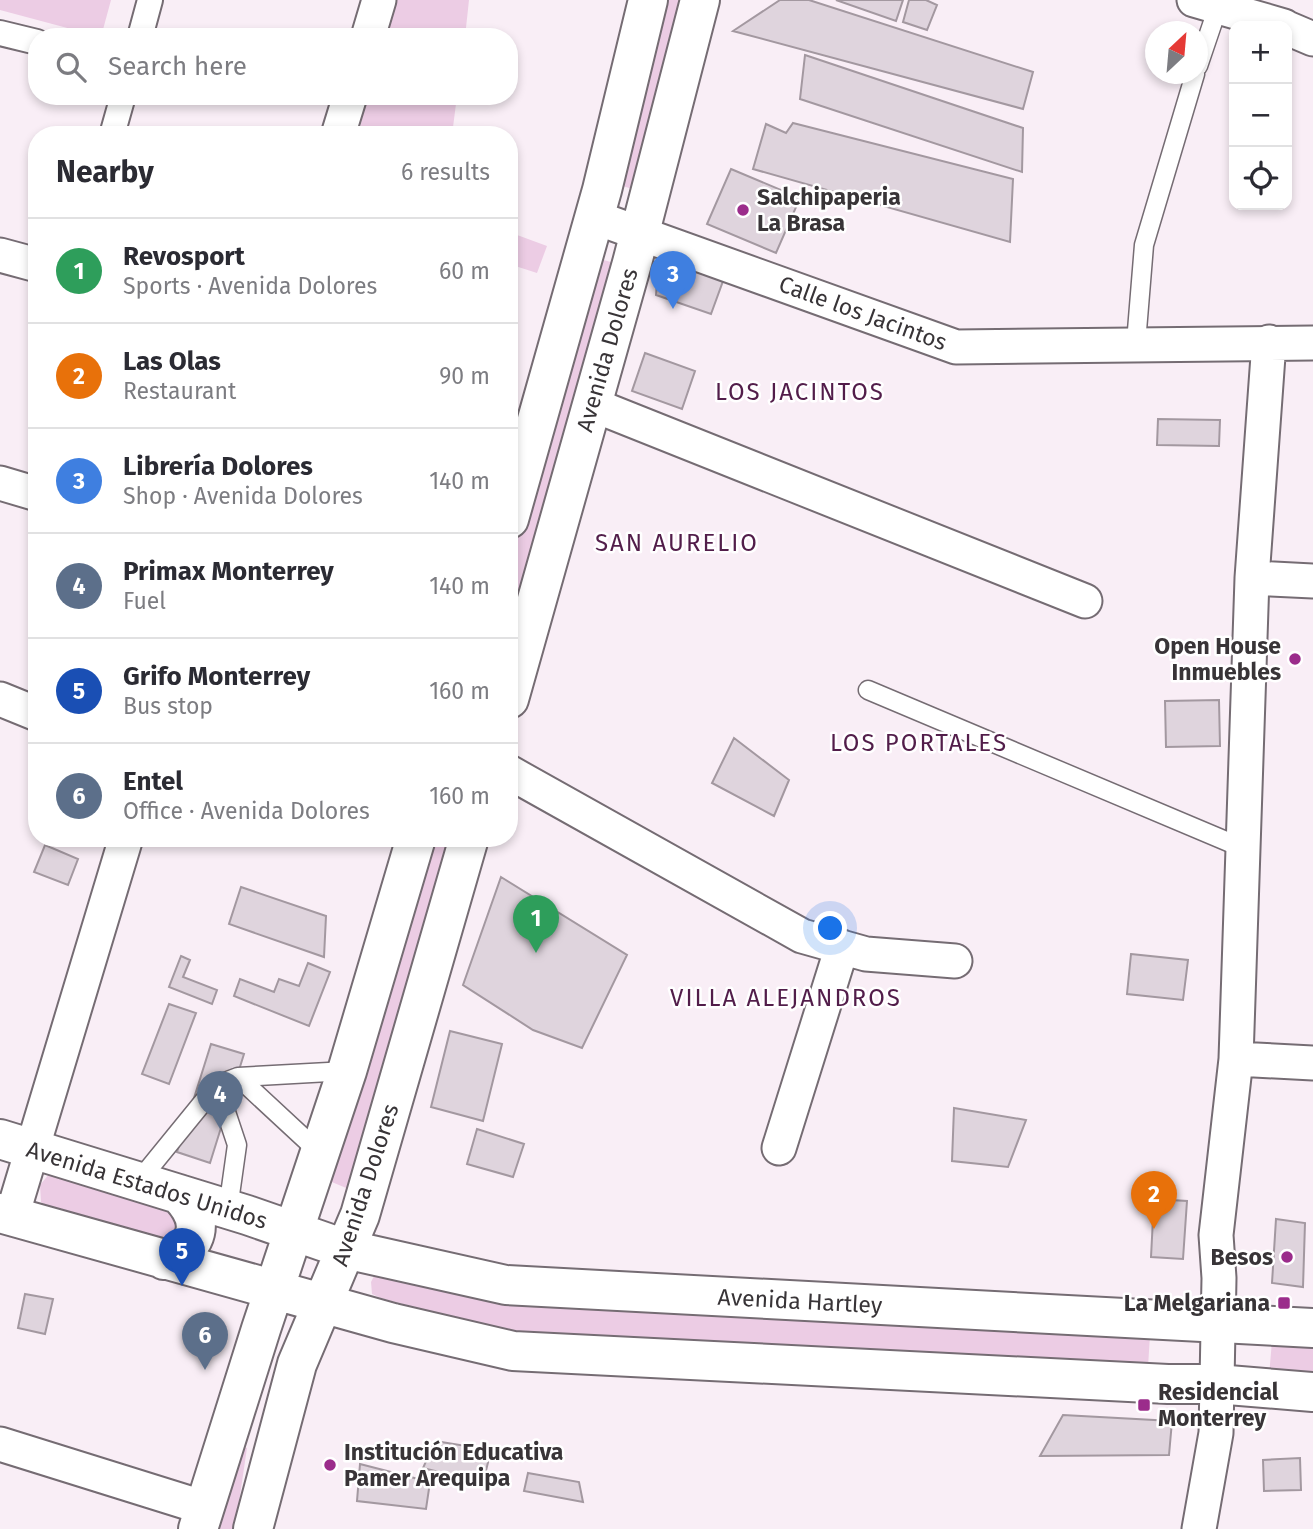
<!DOCTYPE html>
<html lang="en">
<head>
<meta charset="utf-8">
<style>
	:root { --surface:#fff; --page:#f7f7f7; --text:#2b2b33; --muted:#7c7c81; --line:#e1e1e2; --accent:#9b2c8b }
	body { margin:0; font-family:"Fira Sans",sans-serif; background:var(--page); color:var(--text) }
	.controls { position:absolute; right:21px; top:21px; display:grid; overflow:hidden; border-radius:14px; box-shadow:0 4px 10px #0003 }
	.controls button { width:63px; height:63px; display:grid; place-items:center; padding:0; border:0; border-bottom:2px solid var(--line); background:var(--surface); color:var(--text); font:35px sans-serif }
	.compass { position:absolute; left:1145px; top:21px; width:63px; height:63px; border-radius:50%; background:var(--surface); box-shadow:0 4px 10px #0003; rotate:26deg }
	.you { position:absolute; left:831px; top:929px; width:24px; height:24px; margin:-18px; border:5px solid #fff; border-radius:50%; background:#1a73e8; box-shadow:0 0 0 10px #1a73e833 }
	.badge { display:grid; place-items:center; width:46px; height:46px; border-radius:50%; background:var(--accent); color:#fff; font-size:23px; font-weight:700 }
	.pin { position:absolute; translate:-50% -58px; filter:drop-shadow(0 2px 4px #0008) }
	.pin::after { content:''; position:absolute; top:37px; width:24px; height:21px; background:inherit; clip-path:polygon(0 0,100% 0,50% 100%) }
	.list { margin:0; padding:0; list-style:none }
	h2 { display:flex; justify-content:space-between; align-items:center; height:91px; margin:0; padding:0 28px; font-size:30px }
	h2 small { font-size:23px; font-weight:400; color:var(--muted) }
	.list li { display:grid; grid-template-columns:46px 1fr auto; gap:21px; align-items:center; box-sizing:border-box; height:105px; padding:0 28px; border-top:2px solid var(--line) }
	.list b { display:block; font-size:26px; white-space:nowrap }
	.list p { margin:0; font-size:23px; white-space:nowrap; color:var(--muted) }
	.list em { font-size:23px; font-style:normal; color:var(--muted) }
	.icon { flex:none; width:38px; height:38px; fill:none; stroke:currentColor; stroke-width:2; stroke-linecap:round; stroke-linejoin:round }
	.map { position:relative; flex:none; width:1313px; height:1529px; overflow:hidden }
	.search { position:absolute; background:var(--surface); box-shadow:0 4px 10px #0003; left:28px; top:28px; width:490px; height:77px; display:flex; align-items:center; gap:18px; box-sizing:border-box; padding:0 24px; border-radius:28px; color:var(--muted); font-size:26px }
	.panel { position:absolute; background:var(--surface); box-shadow:0 4px 10px #0003; left:28px; top:126px; width:490px; height:721px; border-radius:28px }
	.map>svg:first-child { display:block }
	.green { fill:#eccce4 }
	.building { fill:#dfd4dd; stroke:#a398a0; stroke-width:2 }
	.lines { fill:none; stroke-linecap:round; stroke-linejoin:round }
	.service-casing { stroke:#756c73; stroke-width:21 }
	.pedestrian-casing { stroke:#756c73; stroke-width:28 }
	.minor-casing { stroke:#756c73; stroke-width:37 }
	.secondary-casing { stroke:#756c73; stroke-width:42 }
	.service { stroke:#fff; stroke-width:18 }
	.pedestrian { stroke:#fff; stroke-width:24 }
	.minor { stroke:#fff; stroke-width:33 }
	.secondary { stroke:#fff; stroke-width:38 }
	.poi-dot { fill:#9b2c8b; stroke:#fff; stroke-width:2.5 }
	.labels { text-anchor:middle; dominant-baseline:central; stroke-width:5; stroke-linejoin:round; paint-order:stroke }
	.poi-label { font-size:23px; font-weight:bold; fill:#383437; stroke:#fff; text-anchor:start }
	.street-label { font-size:23px; fill:#383437; stroke:#fff }
	.neighbourhood-label { font-size:24px; letter-spacing:2px; fill:#521d4a; stroke:#fff }
</style>
</head>
<body>
<div class="map">
<svg width="1313" height="1529" viewBox="0 0 1313 1529">
	<rect width="100%" height="100%" fill="#f9eef6"/>
	<path class="green" d="M 0,0 L 111,0 L 101,37 L 0,10 Z
		M 392,0 L 469,0 L 465,37 L 383,37 Z
		M 663,0 L 682,0 L 636,190 L 619,185 Z
		M 368,96 L 457,96 L 452,135 L 358,135 Z
		M 509,232 L 547,246 L 537,273 L 509,264 Z
		M 597,258 L 614,263 L 509,642 L 509,568 Z
		M 432,838 L 454,838 L 351,1190 L 327,1180 Z
		M 50,1173 L 185,1212 L 176,1243 L 51,1209 L 41,1202 L 40,1185 Z
		M 376,1272 L 1150,1335 L 1148,1367 L 516,1335 L 381,1298 L 372,1294 L 371,1282 Z
		M 1272,1341 L 1313,1343 L 1313,1378 L 1269,1376 Z
		M 244,1447 L 247,1448 L 235,1529 L 218,1529 Z"/>
	<path class="building" d="M 780,0 L 809,0 L 1033,72 L 1023,109 L 733,31 Z
		M 836,0 L 903,0 L 896,21 Z
		M 909,0 L 926,0 L 937,5 L 927,30 L 903,22 Z
		M 805,55 L 1023,128 L 1022,172 L 800,99 Z
		M 793,123 L 1013,179 L 1010,242 L 753,169 L 766,124 L 786,133 Z
		M 731,169 L 800,198 L 776,253 L 707,224 Z
		M 659,257 L 723,281 L 711,314 L 656,295 Z
		M 645,353 L 695,371 L 682,409 L 632,391 Z
		M 1158,419 L 1220,420 L 1219,446 L 1157,445 Z
		M 1219,700 L 1220,746 L 1166,747 L 1165,701 Z
		M 734,738 L 789,780 L 774,816 L 712,783 Z
		M 45,845 L 78,859 L 68,885 L 34,872 Z
		M 501,877 L 627,955 L 582,1048 L 533,1030 L 463,985 Z
		M 241,887 L 326,916 L 324,957 L 229,924 Z
		M 1131,954 L 1188,960 L 1183,1000 L 1127,994 Z
		M 181,956 L 190,960 L 183,977 L 217,990 L 212,1004 L 169,987 Z
		M 308,963 L 330,972 L 309,1026 L 234,996 L 240,979 L 274,992 L 279,979 L 299,986 Z
		M 169,1004 L 196,1013 L 169,1084 L 142,1074 Z
		M 450,1031 L 502,1044 L 483,1121 L 431,1107 Z
		M 211,1044 L 244,1054 L 210,1163 L 177,1152 Z
		M 954,1108 L 1026,1120 L 1008,1167 L 952,1161 Z
		M 477,1129 L 524,1144 L 513,1177 L 467,1164 Z
		M 1154,1199 L 1187,1201 L 1183,1259 L 1151,1257 Z
		M 1276,1219 L 1305,1223 L 1303,1287 L 1272,1283 Z
		M 25,1294 L 53,1299 L 45,1334 L 18,1328 Z
		M 1063,1415 L 1172,1421 L 1169,1455 L 1040,1456 Z
		M 435,1441 L 491,1450 L 483,1483 L 423,1468 Z
		M 1300,1458 L 1301,1490 L 1264,1491 L 1263,1460 Z
		M 360,1464 L 430,1482 L 426,1509 L 357,1501 Z
		M 528,1473 L 579,1482 L 583,1502 L 524,1491 Z"/>
	<g class="lines">
		<defs>
			<path id="service" d="M 1198,66 L 1218,7
				M 1136,343 L 1144,245 L 1195,74
				M 868,690 L 1245,849
				M 238,1077 L 320,1153
				M 217,1085 L 237,1145 L 228,1209
				M 138,1182 L 217,1085 L 238,1077 L 347,1071"/>
			<path id="pedestrian" d="M 0,33 L 37,42
				M 140,37 L 150,0
				M 112,135 L 123,96"/>
			<path id="minor" d="M 1194,0 L 1284,26
				M 1287,28 L 1313,39
				M 368,37 L 379,0
				M 338,135 L 350,96
				M 594,217 L 956,347 L 1313,343
				M 0,255 L 37,265
				M 591,404 L 1085,601
				M 0,483 L 37,494
				M 1252,578 L 1313,581
				M 0,699 L 37,714
				M 509,772 L 802,936 L 866,954 L 955,961
				M 1236,1059 L 1313,1063
				M 779,1148 L 842,947
				M 12,1216 L 126,838
				M 0,1444 L 205,1508
				M 1199,1529 L 1216,1433 L 1219,1278 L 1216,1235 L 1236,1059 L 1252,578 L 1269,342"/>
			<path id="secondary" d="M 509,519 L 602,190 L 648,0
				M 509,699 L 632,263 L 700,0
				M 0,1139 L 247,1215 L 345,1249 L 506,1285 L 1313,1328
				M 0,1213 L 393,1323 L 513,1351 L 1168,1384 L 1216,1384 L 1313,1392
				M 164,1260 C 200,1247 206,1222 179,1194
				M 198,1529 L 261,1329 L 347,1071 L 416,838
				M 253,1529 L 297,1364 L 360,1215 L 469,838"/>
		</defs>
		<use href="#service" class="service-casing"/>
		<use href="#pedestrian" class="pedestrian-casing"/>
		<use href="#minor" class="minor-casing"/>
		<use href="#secondary" class="secondary-casing"/>
		<use href="#service" class="service"/>
		<use href="#pedestrian" class="pedestrian"/>
		<use href="#minor" class="minor"/>
		<use href="#secondary" class="secondary"/>
	</g>
	<g class="poi-dot">
		<circle cx="743" cy="210" r="7"/>
		<circle cx="1295" cy="659" r="7"/>
		<circle cx="1287" cy="1257" r="7"/>
		<rect x="1277" y="1296" width="14" height="14" rx="3.5"/>
		<rect x="1137" y="1398" width="14" height="14" rx="3.5"/>
		<circle cx="330" cy="1465" r="7"/>
	</g>
	<g class="labels">
		<g class="poi-label">
			<text x="757" y="197">Salchipaperia<tspan x="757" dy="26">La Brasa</tspan></text>
			<text x="1281" y="646" text-anchor="end">Open House<tspan x="1281" dy="26">Inmuebles</tspan></text>
			<text x="1273" y="1257" text-anchor="end">Besos</text>
			<text x="1270" y="1303" text-anchor="end">La Melgariana</text>
			<text x="1158" y="1392">Residencial<tspan x="1158" dy="26">Monterrey</tspan></text>
			<text x="344" y="1452">Institución Educativa<tspan x="344" dy="26">Pamer Arequipa</tspan></text>
		</g>
		<g class="street-label">
			<text transform="translate(863 313) rotate(20)">Calle los Jacintos</text>
			<text transform="translate(607 350) rotate(-74)">Avenida Dolores</text>
			<text transform="translate(147 1185) rotate(17)">Avenida Estados Unidos</text>
			<text transform="translate(365 1185) rotate(-72)">Avenida Dolores</text>
			<text transform="translate(800 1301) rotate(3)">Avenida Hartley</text>
		</g>
		<g class="neighbourhood-label">
			<text x="800" y="392">LOS JACINTOS</text>
			<text x="677" y="543">SAN AURELIO</text>
			<text x="919" y="743">LOS PORTALES</text>
			<text x="786" y="998">VILLA ALEJANDROS</text>
		</g>
	</g>
</svg>
<div class="controls">
<button>+</button>
<button>−</button>
<button><svg class="icon" aria-label="locate" viewBox="0 0 24 24"><circle cx="12" cy="12" r="6"/><path d="M12 2v4M12 18v4M2 12h4M18 12h4"/></svg></button>
</div>
<svg class="compass" viewBox="-18 -18 36 36"><path d="M0-13l5 13h-10z" fill="#e53935"/><path d="M0 13l5-13h-10z" fill="#7c7c81"/></svg>
<div class="you"></div>
<div class="pin badge" style="left:536px;top:953px;background:#2e9e5b">1</div>
<div class="pin badge" style="left:1154px;top:1229px;background:#e8710a">2</div>
<div class="pin badge" style="left:673px;top:309px;background:#3f7fe0">3</div>
<div class="pin badge" style="left:220px;top:1129px;background:#5c6f8a">4</div>
<div class="pin badge" style="left:182px;top:1286px;background:#1a4fb4">5</div>
<div class="pin badge" style="left:205px;top:1370px;background:#5c6f8a">6</div>
<div class="search"><svg class="icon" aria-label="search" viewBox="0 0 24 24"><circle cx="10" cy="10" r="6"/><path d="M15 15l6 6"/></svg>Search here</div>
<section class="panel">
<h2>Nearby<small>6 results</small></h2>
<ul class="list">
<li><span class="badge" style="background:#2e9e5b">1</span><div><b>Revosport</b><p>Sports · Avenida Dolores</p></div><em>60 m</em></li>
<li><span class="badge" style="background:#e8710a">2</span><div><b>Las Olas</b><p>Restaurant</p></div><em>90 m</em></li>
<li><span class="badge" style="background:#3f7fe0">3</span><div><b>Librería Dolores</b><p>Shop · Avenida Dolores</p></div><em>140 m</em></li>
<li><span class="badge" style="background:#5c6f8a">4</span><div><b>Primax Monterrey</b><p>Fuel</p></div><em>140 m</em></li>
<li><span class="badge" style="background:#1a4fb4">5</span><div><b>Grifo Monterrey</b><p>Bus stop</p></div><em>160 m</em></li>
<li><span class="badge" style="background:#5c6f8a">6</span><div><b>Entel</b><p>Office · Avenida Dolores</p></div><em>160 m</em></li>
</ul>
</section>
</div>
</body>
</html>
